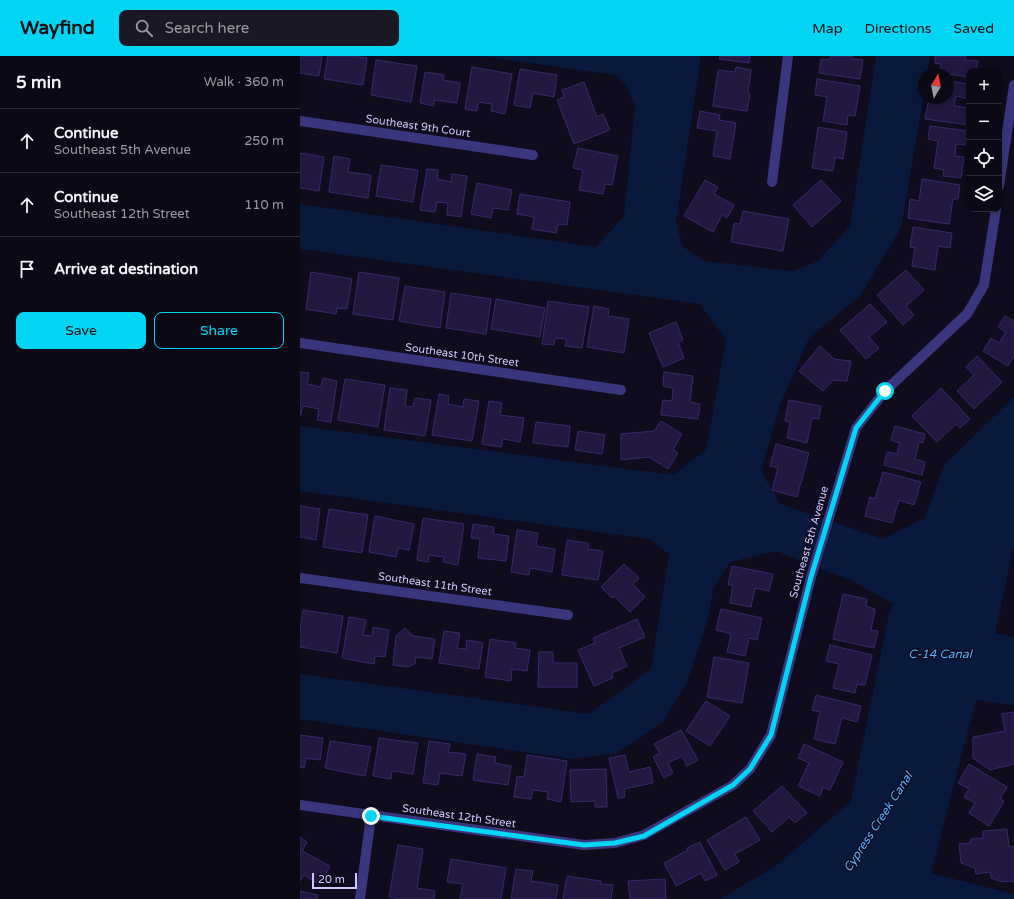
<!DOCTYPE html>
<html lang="en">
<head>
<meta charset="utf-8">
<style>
	:root { --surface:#0b0916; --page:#191723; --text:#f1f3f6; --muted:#9a9aa1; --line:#2b2a35; --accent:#00d5f4 }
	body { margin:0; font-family:"Varela Round",sans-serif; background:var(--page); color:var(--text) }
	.controls { position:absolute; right:12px; top:12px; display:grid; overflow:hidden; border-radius:8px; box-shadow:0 2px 10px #0003 }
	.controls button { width:36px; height:36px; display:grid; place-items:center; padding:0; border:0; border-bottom:1px solid var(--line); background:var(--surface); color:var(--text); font:20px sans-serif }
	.compass { position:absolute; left:618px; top:12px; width:36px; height:36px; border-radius:50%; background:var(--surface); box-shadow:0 2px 10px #0003; rotate:10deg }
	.scale { position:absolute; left:12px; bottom:10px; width:45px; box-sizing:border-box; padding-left:4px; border:2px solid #d0c9ff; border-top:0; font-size:11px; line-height:14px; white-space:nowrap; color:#d0c9ff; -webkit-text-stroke:3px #0f0c1e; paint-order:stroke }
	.stop { position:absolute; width:12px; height:12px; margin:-9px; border:3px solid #00d5f4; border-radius:50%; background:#fff }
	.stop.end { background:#00d5f4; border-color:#fff; box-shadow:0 1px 4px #0008 }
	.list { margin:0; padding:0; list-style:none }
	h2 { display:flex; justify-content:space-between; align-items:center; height:52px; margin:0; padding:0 16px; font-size:17px }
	h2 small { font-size:13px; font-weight:400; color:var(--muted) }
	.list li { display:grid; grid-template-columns:26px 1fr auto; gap:12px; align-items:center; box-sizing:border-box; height:64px; padding:0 16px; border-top:1px solid var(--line) }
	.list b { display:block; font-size:15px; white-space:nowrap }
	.list p { margin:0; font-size:13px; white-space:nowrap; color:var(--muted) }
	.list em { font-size:13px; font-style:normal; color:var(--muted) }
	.actions { display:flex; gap:8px; padding:12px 16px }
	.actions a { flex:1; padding:9px 0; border:1px solid var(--accent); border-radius:8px; text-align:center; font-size:14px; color:var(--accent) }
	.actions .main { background:var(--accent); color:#111 }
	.icon { flex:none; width:22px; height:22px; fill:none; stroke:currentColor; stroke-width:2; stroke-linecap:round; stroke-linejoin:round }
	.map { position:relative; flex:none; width:714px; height:843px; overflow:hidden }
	header { display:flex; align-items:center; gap:24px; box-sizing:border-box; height:56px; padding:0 20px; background:var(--accent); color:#111 }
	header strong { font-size:19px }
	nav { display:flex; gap:22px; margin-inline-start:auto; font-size:14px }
	.search { width:280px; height:36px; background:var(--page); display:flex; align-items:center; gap:10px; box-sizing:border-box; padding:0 14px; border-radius:8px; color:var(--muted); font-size:15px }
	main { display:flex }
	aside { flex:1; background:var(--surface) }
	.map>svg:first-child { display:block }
	.water { fill:#08193b }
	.building { fill:#21173f; stroke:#38296c }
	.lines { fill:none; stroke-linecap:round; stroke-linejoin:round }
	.minor { stroke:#3a367e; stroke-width:10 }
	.route { stroke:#00d5f4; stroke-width:5 }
	.labels { text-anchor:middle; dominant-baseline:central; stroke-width:3; stroke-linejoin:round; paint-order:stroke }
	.street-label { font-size:11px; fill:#d0c9ff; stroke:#0f0c1e }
	.water-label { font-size:12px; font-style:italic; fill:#57adff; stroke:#0f0c1e }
</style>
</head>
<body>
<header>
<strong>Wayfind</strong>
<div class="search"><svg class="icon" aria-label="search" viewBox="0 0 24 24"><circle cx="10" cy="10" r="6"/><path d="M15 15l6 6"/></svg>Search here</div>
<nav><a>Map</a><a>Directions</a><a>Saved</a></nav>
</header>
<main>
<aside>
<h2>5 min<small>Walk · 360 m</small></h2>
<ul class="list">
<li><svg class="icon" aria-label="ahead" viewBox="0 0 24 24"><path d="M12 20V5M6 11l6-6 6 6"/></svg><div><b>Continue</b><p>Southeast 5th Avenue</p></div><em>250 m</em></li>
<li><svg class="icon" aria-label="ahead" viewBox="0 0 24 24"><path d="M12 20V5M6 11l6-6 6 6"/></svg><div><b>Continue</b><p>Southeast 12th Street</p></div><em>110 m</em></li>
<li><svg class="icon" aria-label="arrive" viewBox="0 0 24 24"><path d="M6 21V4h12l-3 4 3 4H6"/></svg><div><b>Arrive at destination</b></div></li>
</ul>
<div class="actions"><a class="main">Save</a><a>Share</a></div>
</aside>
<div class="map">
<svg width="714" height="843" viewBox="0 0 714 843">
	<rect width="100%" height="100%" fill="#0f0c1e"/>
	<path class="water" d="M 181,0 L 401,0 L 376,166 L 382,190 L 404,205 L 493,215 L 518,205 L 550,170 L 576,0 L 630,0 L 627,18 L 624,18 L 624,38 L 601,172 L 560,240 L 509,282 L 480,349 L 461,415 L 480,448 L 583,483 L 625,462 L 644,409 L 714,341 L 714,489 L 695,577 L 714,581 L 714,649 L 676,644 L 631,817 L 714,838 L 714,843 L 420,843 L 476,810 L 551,745 L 589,557 L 593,548 L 555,526 L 476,495 L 430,506 L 413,533 L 408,563 L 387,627 L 363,666 L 317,697 L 272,703 L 0,663 L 0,618 L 289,658 L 351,613 L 369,498 L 349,483 L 0,435 L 0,370 L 373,419 L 406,394 L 426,284 L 400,248 L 0,193 L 0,148 L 296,191 L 324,160 L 335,50 L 326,29 L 314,19 Z"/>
	<path class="building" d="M 0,0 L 22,0 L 19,20 L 0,17 Z
		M 28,0 L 51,0 L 67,2 L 63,29 L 24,23 Z
		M 420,0 L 450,0 L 449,7 L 419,3 Z
		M 531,0 L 552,0 L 552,3 L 563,4 L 560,23 L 519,17 L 521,3 L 530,4 Z
		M 635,0 L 665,0 L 665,4 L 678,5 L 676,15 L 669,15 L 669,21 L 640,17 L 641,8 L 635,7 Z
		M 76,4 L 117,10 L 111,46 L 71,39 Z
		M 172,11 L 212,18 L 205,58 L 191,55 L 192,48 L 178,46 L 177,55 L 165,53 Z
		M 436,11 L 451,14 L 448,37 L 450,38 L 447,55 L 413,50 L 418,14 L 435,16 Z
		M 220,13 L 257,19 L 254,41 L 233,37 L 230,52 L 214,49 Z
		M 125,16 L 144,19 L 143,24 L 160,27 L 157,47 L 134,44 L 134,50 L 120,47 Z
		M 517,23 L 560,30 L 555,60 L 548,59 L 547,69 L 523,65 L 527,41 L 515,39 Z
		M 648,25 L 669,28 L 669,43 L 656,40 L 654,50 L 669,52 L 669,69 L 625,63 L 629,42 L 648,42 Z
		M 284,26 L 297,61 L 303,58 L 310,74 L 274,88 L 257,44 L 264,41 L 262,34 Z
		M 400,55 L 420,59 L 419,64 L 436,67 L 430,103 L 413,100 L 417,75 L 397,72 Z
		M 630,70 L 668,75 L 666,89 L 656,88 L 655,100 L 664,101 L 661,122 L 643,120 L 644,114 L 634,112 L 638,85 L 628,83 Z
		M 518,71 L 547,76 L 543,103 L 535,101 L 533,115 L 512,112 Z
		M 278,92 L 318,100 L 312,129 L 305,128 L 303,138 L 279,134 L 283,114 L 273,112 Z
		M 0,97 L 24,101 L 19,135 L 0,132 Z
		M 34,100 L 50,103 L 48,116 L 71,119 L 68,142 L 29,136 Z
		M 81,109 L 118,114 L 113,146 L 76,140 Z
		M 127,113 L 138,114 L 137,123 L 151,126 L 152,118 L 167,120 L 161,161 L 147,159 L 148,147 L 137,146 L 135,156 L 120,154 Z
		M 622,123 L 660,129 L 658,143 L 653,143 L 649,168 L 608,162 L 610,143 L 619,145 Z
		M 405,124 L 418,131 L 414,138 L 434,149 L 427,162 L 422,159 L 413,176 L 384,160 Z
		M 521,124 L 541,145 L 512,171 L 493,149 Z
		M 177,127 L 212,134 L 208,154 L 193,152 L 191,162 L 171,158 Z
		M 220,138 L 270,146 L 267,169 L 258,168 L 256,177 L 232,173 L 234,161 L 217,158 Z
		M 443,155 L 489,163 L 483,195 L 431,186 L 434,167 L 440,168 Z
		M 613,171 L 652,177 L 650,192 L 638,190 L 635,214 L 612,210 L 615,192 L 610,191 Z
		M 606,214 L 624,234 L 606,250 L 614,259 L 603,269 L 577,239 Z
		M 11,216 L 52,223 L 47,253 L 37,252 L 36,258 L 6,253 Z
		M 59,216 L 99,222 L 93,264 L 53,258 Z
		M 105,230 L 145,236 L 140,272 L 99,265 Z
		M 151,237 L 191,243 L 186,278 L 146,272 Z
		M 196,243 L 245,252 L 240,281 L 191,273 Z
		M 248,245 L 289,251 L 282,292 L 265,290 L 267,283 L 255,282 L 254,289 L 242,288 Z
		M 570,248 L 587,266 L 569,281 L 579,292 L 566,303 L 540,274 Z
		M 294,250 L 309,253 L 308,260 L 329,263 L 324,297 L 287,291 Z
		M 705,260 L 714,265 L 714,300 L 708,310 L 683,295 L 691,282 L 699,287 L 706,276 L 698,271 Z
		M 376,266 L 383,284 L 378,286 L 384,302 L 363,311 L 349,277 Z
		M 520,290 L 534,303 L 551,305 L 547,325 L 533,324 L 523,335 L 499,315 Z
		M 677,300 L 702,326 L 674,353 L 657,335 L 674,319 L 666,311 Z
		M 0,316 L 9,317 L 7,328 L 21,331 L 23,322 L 37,325 L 31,366 L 17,364 L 19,353 L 3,350 L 1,359 L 0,359 Z
		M 364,316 L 393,320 L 390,346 L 400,348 L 398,363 L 361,359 L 363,344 L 372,345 L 373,332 L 363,330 Z
		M 45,323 L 85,329 L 78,371 L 38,364 Z
		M 90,332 L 107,334 L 105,350 L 113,351 L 115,342 L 131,344 L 125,380 L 84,374 Z
		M 641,332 L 670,363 L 660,372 L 656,368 L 637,386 L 612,360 Z
		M 139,338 L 149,340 L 148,348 L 163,351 L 164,343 L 179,345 L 172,385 L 132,379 Z
		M 489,344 L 521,350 L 519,363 L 512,362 L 507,387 L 487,382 L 490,366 L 485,365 Z
		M 189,345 L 202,347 L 200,359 L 224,362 L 220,386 L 203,383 L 201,391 L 182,388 Z
		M 361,365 L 382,378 L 373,394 L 378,397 L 368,413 L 349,401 L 321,404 L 321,378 L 354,375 Z
		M 236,366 L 270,370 L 268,391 L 233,387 Z
		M 595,370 L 625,378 L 623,387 L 619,386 L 615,403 L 625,406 L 622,419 L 584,409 L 587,396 L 597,398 L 600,387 L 591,384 Z
		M 278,375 L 305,379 L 302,398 L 275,394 Z
		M 476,388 L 509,397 L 497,441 L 472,434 L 478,412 L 470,410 Z
		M 583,416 L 621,426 L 614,449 L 599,444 L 592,467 L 565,460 L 570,441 L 575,443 Z
		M 0,450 L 20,453 L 16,484 L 0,481 Z
		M 29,453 L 68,459 L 62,497 L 23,491 Z
		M 75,460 L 114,468 L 109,494 L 98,492 L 96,501 L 69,496 Z
		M 123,462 L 164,468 L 158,509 L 143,506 L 144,501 L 129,499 L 128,506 L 117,504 Z
		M 173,468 L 194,471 L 193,478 L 209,480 L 206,505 L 178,502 L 180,483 L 171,482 Z
		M 217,474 L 238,477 L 236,490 L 255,493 L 252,516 L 230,512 L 229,519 L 211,516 Z
		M 267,484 L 288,487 L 288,493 L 303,495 L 298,524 L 262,519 Z
		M 324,508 L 339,522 L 333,528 L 345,541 L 330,556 L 314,540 L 312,542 L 301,531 Z
		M 432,510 L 473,518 L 469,535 L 455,532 L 451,551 L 430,547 L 433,529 L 428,529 Z
		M 543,538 L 567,543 L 566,550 L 575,553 L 571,574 L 578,575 L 574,592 L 533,583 Z
		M 421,553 L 462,562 L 457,584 L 449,582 L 445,600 L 427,596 L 431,578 L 416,574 Z
		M 3,554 L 43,560 L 37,597 L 0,591 L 0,574 Z
		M 49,561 L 66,564 L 63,579 L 72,580 L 73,571 L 89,574 L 85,601 L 75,600 L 74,608 L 42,602 Z
		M 337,563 L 345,581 L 319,592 L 327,610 L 312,617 L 313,622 L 294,630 L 278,594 L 295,587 L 293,582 Z
		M 105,572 L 113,580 L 135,583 L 132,603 L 116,601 L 115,608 L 108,611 L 93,609 L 96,580 Z
		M 144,575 L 160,577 L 157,592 L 166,593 L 167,584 L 183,587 L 179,613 L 139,607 Z
		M 190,583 L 216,587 L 215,592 L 230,594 L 227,615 L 212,613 L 211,625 L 185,621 Z
		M 530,589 L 572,599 L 565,629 L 557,628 L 555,637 L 533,632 L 539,608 L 526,605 Z
		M 239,596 L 253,596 L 253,607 L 277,607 L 277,631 L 238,631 Z
		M 414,601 L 449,607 L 442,647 L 407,641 Z
		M 516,639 L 561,650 L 557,666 L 542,662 L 535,688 L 514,683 L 520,656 L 512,654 Z
		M 406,645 L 430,660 L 410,690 L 386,675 Z
		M 714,656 L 714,708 L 690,714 L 673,702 L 673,681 L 705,675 L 702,658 Z
		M 381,674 L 398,704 L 387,710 L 382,700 L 368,707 L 373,717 L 364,722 L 353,701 L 360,697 L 354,688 Z
		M 0,679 L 23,682 L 20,704 L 6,702 L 4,712 L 0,711 Z
		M 79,682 L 118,687 L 113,718 L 92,715 L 91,723 L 73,720 Z
		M 30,685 L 71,691 L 65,720 L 25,712 Z
		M 129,685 L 150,688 L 148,696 L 166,698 L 162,720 L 140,717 L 138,729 L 123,727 Z
		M 504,688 L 543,706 L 530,734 L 523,731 L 520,740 L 498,730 L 509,707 L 498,702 Z
		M 177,698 L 196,701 L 195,707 L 211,710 L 208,729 L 173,724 Z
		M 227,699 L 267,705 L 261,746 L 247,743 L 248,736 L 233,734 L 231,743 L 214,741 L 217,720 L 224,721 Z
		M 325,699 L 329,716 L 350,711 L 353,727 L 324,733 L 325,741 L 318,742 L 309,702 Z
		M 669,708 L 707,731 L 700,743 L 704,745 L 689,770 L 669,757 L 675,747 L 664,741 L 669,733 L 658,727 Z
		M 306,713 L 307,751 L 295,751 L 295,745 L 271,746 L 270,714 Z
		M 482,730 L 507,757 L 495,767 L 489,761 L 472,776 L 453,755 Z
		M 446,761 L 460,784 L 435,798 L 439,806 L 425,814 L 407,784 Z
		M 707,773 L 709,791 L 714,790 L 714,826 L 711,825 L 702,826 L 691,822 L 690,816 L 676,818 L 675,812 L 661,807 L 659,788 L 670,787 L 671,783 L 683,782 L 683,775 Z
		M 0,781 L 7,786 L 2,795 L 30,810 L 20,829 L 4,819 L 0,825 Z
		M 400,786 L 417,819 L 405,825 L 401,817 L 376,830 L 364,807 L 388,794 L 387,792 Z
		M 98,789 L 123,793 L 117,832 L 135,835 L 134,843 L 101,843 L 89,841 Z
		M 151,803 L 206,812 L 201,843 L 160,843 L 163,828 L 147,826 Z
		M 216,813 L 233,815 L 231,825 L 258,829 L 256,843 L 211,843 Z
		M 267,820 L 301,825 L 301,828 L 313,829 L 311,843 L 263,843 Z
		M 365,823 L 366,843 L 330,843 L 328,825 Z
		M 0,835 L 18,839 L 17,843 L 0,843 Z"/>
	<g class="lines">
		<path class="minor" d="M 0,65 L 233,99
			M 472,126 L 488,0
			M 699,130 L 714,29
			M 0,287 L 321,334
			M 0,522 L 268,559
			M 0,749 L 284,789 L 315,787 L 344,779 L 433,729 L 450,713 L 471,679 L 511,521 L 556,372 L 585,335 L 667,258 L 684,229 L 696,153
			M 60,843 L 71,760"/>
	</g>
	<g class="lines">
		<path class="route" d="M 71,760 L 284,789 L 315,787 L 344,780 L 433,729 L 450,713 L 471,679 L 511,521 L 556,372 L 585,335"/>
	</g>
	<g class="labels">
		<g class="street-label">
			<text transform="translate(118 70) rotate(8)">Southeast 9th Court</text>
			<text transform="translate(162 299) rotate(8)">Southeast 10th Street</text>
			<text transform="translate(509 486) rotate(-74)">Southeast 5th Avenue</text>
			<text transform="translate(135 528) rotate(8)">Southeast 11th Street</text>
			<text transform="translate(159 760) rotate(8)">Southeast 12th Street</text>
		</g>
		<g class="water-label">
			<text x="640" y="598">C-14 Canal</text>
			<text transform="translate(578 766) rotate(-57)">Cypress Creek Canal</text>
		</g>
	</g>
</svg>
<div class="controls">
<button>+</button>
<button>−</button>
<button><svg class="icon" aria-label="locate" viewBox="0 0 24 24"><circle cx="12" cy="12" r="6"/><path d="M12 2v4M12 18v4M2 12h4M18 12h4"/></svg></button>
<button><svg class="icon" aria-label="layers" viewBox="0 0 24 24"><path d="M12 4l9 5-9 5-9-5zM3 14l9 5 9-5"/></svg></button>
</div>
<svg class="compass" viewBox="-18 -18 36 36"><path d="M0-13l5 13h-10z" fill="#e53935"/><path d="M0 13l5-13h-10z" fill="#9a9aa1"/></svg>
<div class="scale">20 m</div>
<div class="stop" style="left:585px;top:335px"></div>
<div class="stop end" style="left:71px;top:760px"></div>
</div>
</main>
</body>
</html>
